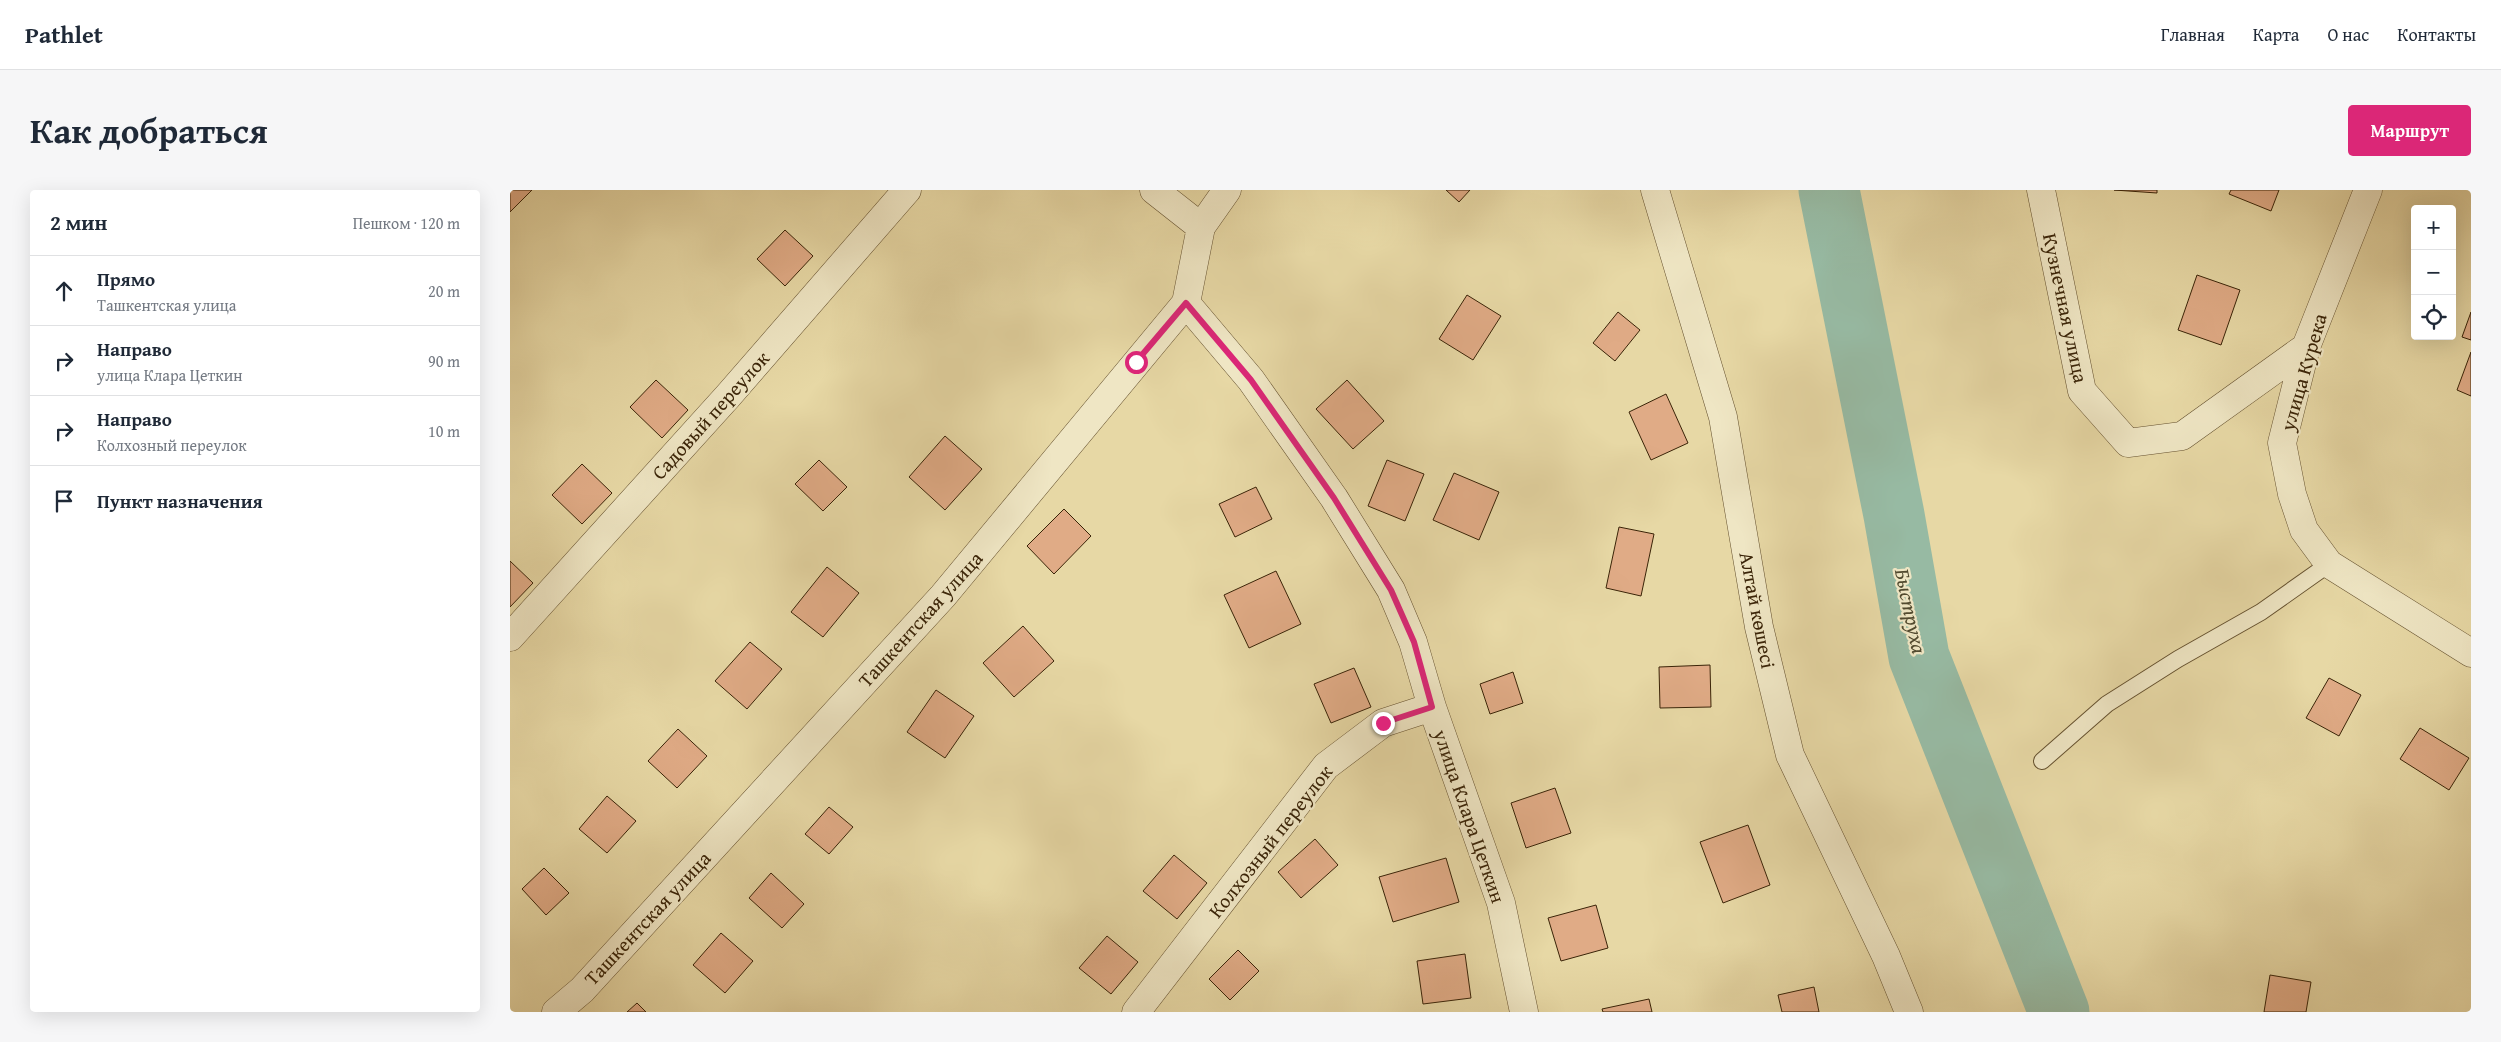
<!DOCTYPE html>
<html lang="ru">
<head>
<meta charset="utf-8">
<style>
	:root { --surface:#fff; --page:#f6f6f7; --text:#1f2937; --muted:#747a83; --line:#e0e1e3; --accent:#db2777 }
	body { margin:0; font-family:"Gentium Book Plus",serif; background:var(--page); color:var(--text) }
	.controls { position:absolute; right:15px; top:15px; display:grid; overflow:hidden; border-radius:5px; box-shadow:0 5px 20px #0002 }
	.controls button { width:45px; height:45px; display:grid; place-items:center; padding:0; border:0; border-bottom:1px solid var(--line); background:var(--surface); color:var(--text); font:25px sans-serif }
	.stop { position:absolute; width:15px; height:15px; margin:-11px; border:4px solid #db2777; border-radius:50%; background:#fff }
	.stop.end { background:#db2777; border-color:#fff; box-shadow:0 1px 5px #0008 }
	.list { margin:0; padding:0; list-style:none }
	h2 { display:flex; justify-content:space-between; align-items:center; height:65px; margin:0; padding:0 20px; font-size:21px }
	h2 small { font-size:16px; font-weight:400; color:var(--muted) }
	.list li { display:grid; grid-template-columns:32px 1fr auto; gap:15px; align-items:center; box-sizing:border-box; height:70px; padding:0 20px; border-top:1px solid var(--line) }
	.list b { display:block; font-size:19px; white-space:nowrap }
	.list p { margin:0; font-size:16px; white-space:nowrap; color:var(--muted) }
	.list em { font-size:16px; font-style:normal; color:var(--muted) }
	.icon { flex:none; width:28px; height:28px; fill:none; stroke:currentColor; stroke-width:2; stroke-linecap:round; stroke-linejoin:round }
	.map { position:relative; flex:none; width:1961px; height:822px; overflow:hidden; border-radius:5px }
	header { display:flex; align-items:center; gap:30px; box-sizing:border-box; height:70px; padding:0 25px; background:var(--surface); border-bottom:1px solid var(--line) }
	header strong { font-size:24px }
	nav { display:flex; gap:28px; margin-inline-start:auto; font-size:18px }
	.intro { display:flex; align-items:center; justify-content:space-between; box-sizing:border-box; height:120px; padding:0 30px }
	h1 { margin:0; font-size:35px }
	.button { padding:12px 22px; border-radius:5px; background:var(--accent); color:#fff; font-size:18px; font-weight:700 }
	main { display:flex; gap:30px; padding:0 30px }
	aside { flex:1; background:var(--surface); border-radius:5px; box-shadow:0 5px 20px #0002 }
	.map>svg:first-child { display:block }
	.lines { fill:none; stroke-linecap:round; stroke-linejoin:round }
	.river { stroke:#97baa3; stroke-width:61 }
	.building { fill:#e0ab86; stroke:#3a2408 }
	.service-casing { stroke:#65512f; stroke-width:18 }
	.minor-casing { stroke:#65512f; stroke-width:29 }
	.service { stroke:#efe6c4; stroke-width:16 }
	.minor { stroke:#efe6c4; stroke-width:28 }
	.route { stroke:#db2777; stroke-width:6 }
	.labels { text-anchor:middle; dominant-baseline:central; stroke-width:4.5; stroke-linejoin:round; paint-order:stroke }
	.street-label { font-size:20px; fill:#3a2408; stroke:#efe6c4 }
	.water-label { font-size:21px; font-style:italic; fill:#514a2f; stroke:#efe6c4 }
</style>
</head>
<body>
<header>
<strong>Pathlet</strong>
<nav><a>Главная</a><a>Карта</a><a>О нас</a><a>Контакты</a></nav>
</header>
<div class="intro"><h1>Как добраться</h1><a class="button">Маршрут</a></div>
<main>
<aside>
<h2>2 мин<small>Пешком · 120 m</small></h2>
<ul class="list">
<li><svg class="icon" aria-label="ahead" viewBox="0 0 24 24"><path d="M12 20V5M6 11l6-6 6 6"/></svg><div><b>Прямо</b><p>Ташкентская улица</p></div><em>20 m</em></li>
<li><svg class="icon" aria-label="right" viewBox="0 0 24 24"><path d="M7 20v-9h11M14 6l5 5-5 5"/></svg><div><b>Направо</b><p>улица Клара Цеткин</p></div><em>90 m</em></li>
<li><svg class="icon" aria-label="right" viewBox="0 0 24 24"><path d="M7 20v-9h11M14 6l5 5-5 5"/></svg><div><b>Направо</b><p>Колхозный переулок</p></div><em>10 m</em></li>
<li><svg class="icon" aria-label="arrive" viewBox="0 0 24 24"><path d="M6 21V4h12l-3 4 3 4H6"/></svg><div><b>Пункт назначения</b></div></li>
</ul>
</aside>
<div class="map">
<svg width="1961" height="822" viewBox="0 0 1961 822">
	<rect width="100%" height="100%" fill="#e7d8a5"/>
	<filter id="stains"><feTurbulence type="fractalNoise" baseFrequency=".004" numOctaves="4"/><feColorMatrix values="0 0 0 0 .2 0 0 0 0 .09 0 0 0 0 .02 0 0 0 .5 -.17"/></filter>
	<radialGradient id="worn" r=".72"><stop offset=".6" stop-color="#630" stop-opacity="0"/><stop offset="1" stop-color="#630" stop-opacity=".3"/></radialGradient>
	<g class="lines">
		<path class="river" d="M 1319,0 L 1384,325 L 1409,467 L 1549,822"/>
	</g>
	<path class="building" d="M 0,0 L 22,0 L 0,22 Z
		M 936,0 L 960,0 L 949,12 Z
		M 1604,0 L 1647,0 L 1647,3 Z
		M 1721,0 L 1769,0 L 1761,21 L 1719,4 Z
		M 275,40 L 303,66 L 275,96 L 247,69 Z
		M 1687,85 L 1730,100 L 1711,155 L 1668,140 Z
		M 957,105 L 991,126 L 963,170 L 929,149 Z
		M 1108,122 L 1130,140 L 1105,171 L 1083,153 Z
		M 1961,122 L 1961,150 L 1952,147 Z
		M 1961,162 L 1961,206 L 1947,200 Z
		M 146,190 L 178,220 L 152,248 L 120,217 Z
		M 837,190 L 874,231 L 843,259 L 806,219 Z
		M 1156,204 L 1178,253 L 1141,270 L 1119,222 Z
		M 435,246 L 472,279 L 435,320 L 399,287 Z
		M 309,270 L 337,297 L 313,321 L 285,294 Z
		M 877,270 L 914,284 L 895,331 L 858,316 Z
		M 72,274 L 102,303 L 72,334 L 42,305 Z
		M 944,283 L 989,302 L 969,350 L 923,330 Z
		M 746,297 L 762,329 L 725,347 L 709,314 Z
		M 554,319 L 581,346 L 544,384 L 517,356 Z
		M 1109,337 L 1144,344 L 1131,406 L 1096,398 Z
		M 0,371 L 23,393 L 0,417 Z
		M 317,377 L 349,403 L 313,447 L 281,422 Z
		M 766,381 L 791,434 L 739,458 L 714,405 Z
		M 513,436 L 544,471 L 504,507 L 473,473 Z
		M 240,452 L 272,479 L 237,519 L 205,491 Z
		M 1200,475 L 1201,517 L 1150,518 L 1149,477 Z
		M 844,478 L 861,517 L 821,533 L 804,494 Z
		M 1003,482 L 1013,513 L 980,524 L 970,494 Z
		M 1819,488 L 1851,505 L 1829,546 L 1796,528 Z
		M 426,500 L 464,526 L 435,568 L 397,542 Z
		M 1910,538 L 1959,568 L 1939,600 L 1890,569 Z
		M 168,539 L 197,566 L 167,598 L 138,571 Z
		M 1045,598 L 1061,643 L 1016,658 L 1001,613 Z
		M 97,606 L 126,631 L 97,663 L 69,639 Z
		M 319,617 L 343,637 L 319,664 L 295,644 Z
		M 1238,635 L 1260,695 L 1213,713 L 1190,652 Z
		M 805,649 L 828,675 L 791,708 L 768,682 Z
		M 664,665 L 697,693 L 667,729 L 633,701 Z
		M 936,668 L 949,712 L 883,732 L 869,687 Z
		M 34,678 L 59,703 L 36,725 L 12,699 Z
		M 261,683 L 294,714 L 272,738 L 239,708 Z
		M 1086,715 L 1098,758 L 1051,771 L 1038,728 Z
		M 211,743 L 243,771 L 215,803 L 183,775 Z
		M 597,746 L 628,772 L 601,804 L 569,778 Z
		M 728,760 L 749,781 L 720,810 L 699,789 Z
		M 955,764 L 961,808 L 913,814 L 907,771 Z
		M 1760,785 L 1801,792 L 1796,822 L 1754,822 Z
		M 1304,797 L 1309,822 L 1272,822 L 1268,805 Z
		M 1139,809 L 1142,822 L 1093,822 L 1092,819 Z
		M 127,813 L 136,822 L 117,822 Z"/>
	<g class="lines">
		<defs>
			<path id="service" d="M 1532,571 L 1597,514 L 1668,469 L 1751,422 L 1819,374"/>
			<path id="minor" d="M 644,0 L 691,37
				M 1145,0 L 1213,227 L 1249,437 L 1280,565 L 1376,766 L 1399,822
				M 1531,0 L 1572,201 L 1618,253 L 1672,246 L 1796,157
				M 1858,0 L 1796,157 L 1772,253 L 1782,304 L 1794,340 L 1819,374 L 1961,463
				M 676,113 L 741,190 L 824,308 L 881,400 L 903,452 L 922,517 L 991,713 L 1014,822
				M 0,447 L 218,206 L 397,0
				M 46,822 L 72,800 L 433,406 L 676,113 L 691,37 L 717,0
				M 626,822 L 816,576 L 873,533 L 922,517"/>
		</defs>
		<use href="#service" class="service-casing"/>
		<use href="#minor" class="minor-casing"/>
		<use href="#service" class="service"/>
		<use href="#minor" class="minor"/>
	</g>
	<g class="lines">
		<path class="route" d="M 626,172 L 676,113 L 741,190 L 824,308 L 881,400 L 904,452 L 922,517 L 873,533"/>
	</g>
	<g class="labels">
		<g class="street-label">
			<text transform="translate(1556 118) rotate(78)">Кузнечная улица</text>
			<text transform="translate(1793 182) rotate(-74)">улица Курека</text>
			<text transform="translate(200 225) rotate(-48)">Садовый переулок</text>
			<text transform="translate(1248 420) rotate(79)">Алтай көшесі</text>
			<text transform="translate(410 429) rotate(-48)">Ташкентская улица</text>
			<text transform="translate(960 626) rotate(71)">улица Клара Цеткин</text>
			<text transform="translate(760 651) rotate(-52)">Колхозный переулок</text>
			<text transform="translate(137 728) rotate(-47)">Ташкентская улица</text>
		</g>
		<g class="water-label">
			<text transform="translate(1401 421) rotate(78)">Быструха</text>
		</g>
	</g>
	<rect width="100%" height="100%" filter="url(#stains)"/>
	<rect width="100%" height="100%" fill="url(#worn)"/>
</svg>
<div class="controls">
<button>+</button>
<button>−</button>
<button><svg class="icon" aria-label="locate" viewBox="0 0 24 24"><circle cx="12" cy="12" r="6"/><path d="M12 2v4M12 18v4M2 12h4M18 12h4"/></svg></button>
</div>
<div class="stop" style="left:626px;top:172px"></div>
<div class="stop end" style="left:873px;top:533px"></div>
</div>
</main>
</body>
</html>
